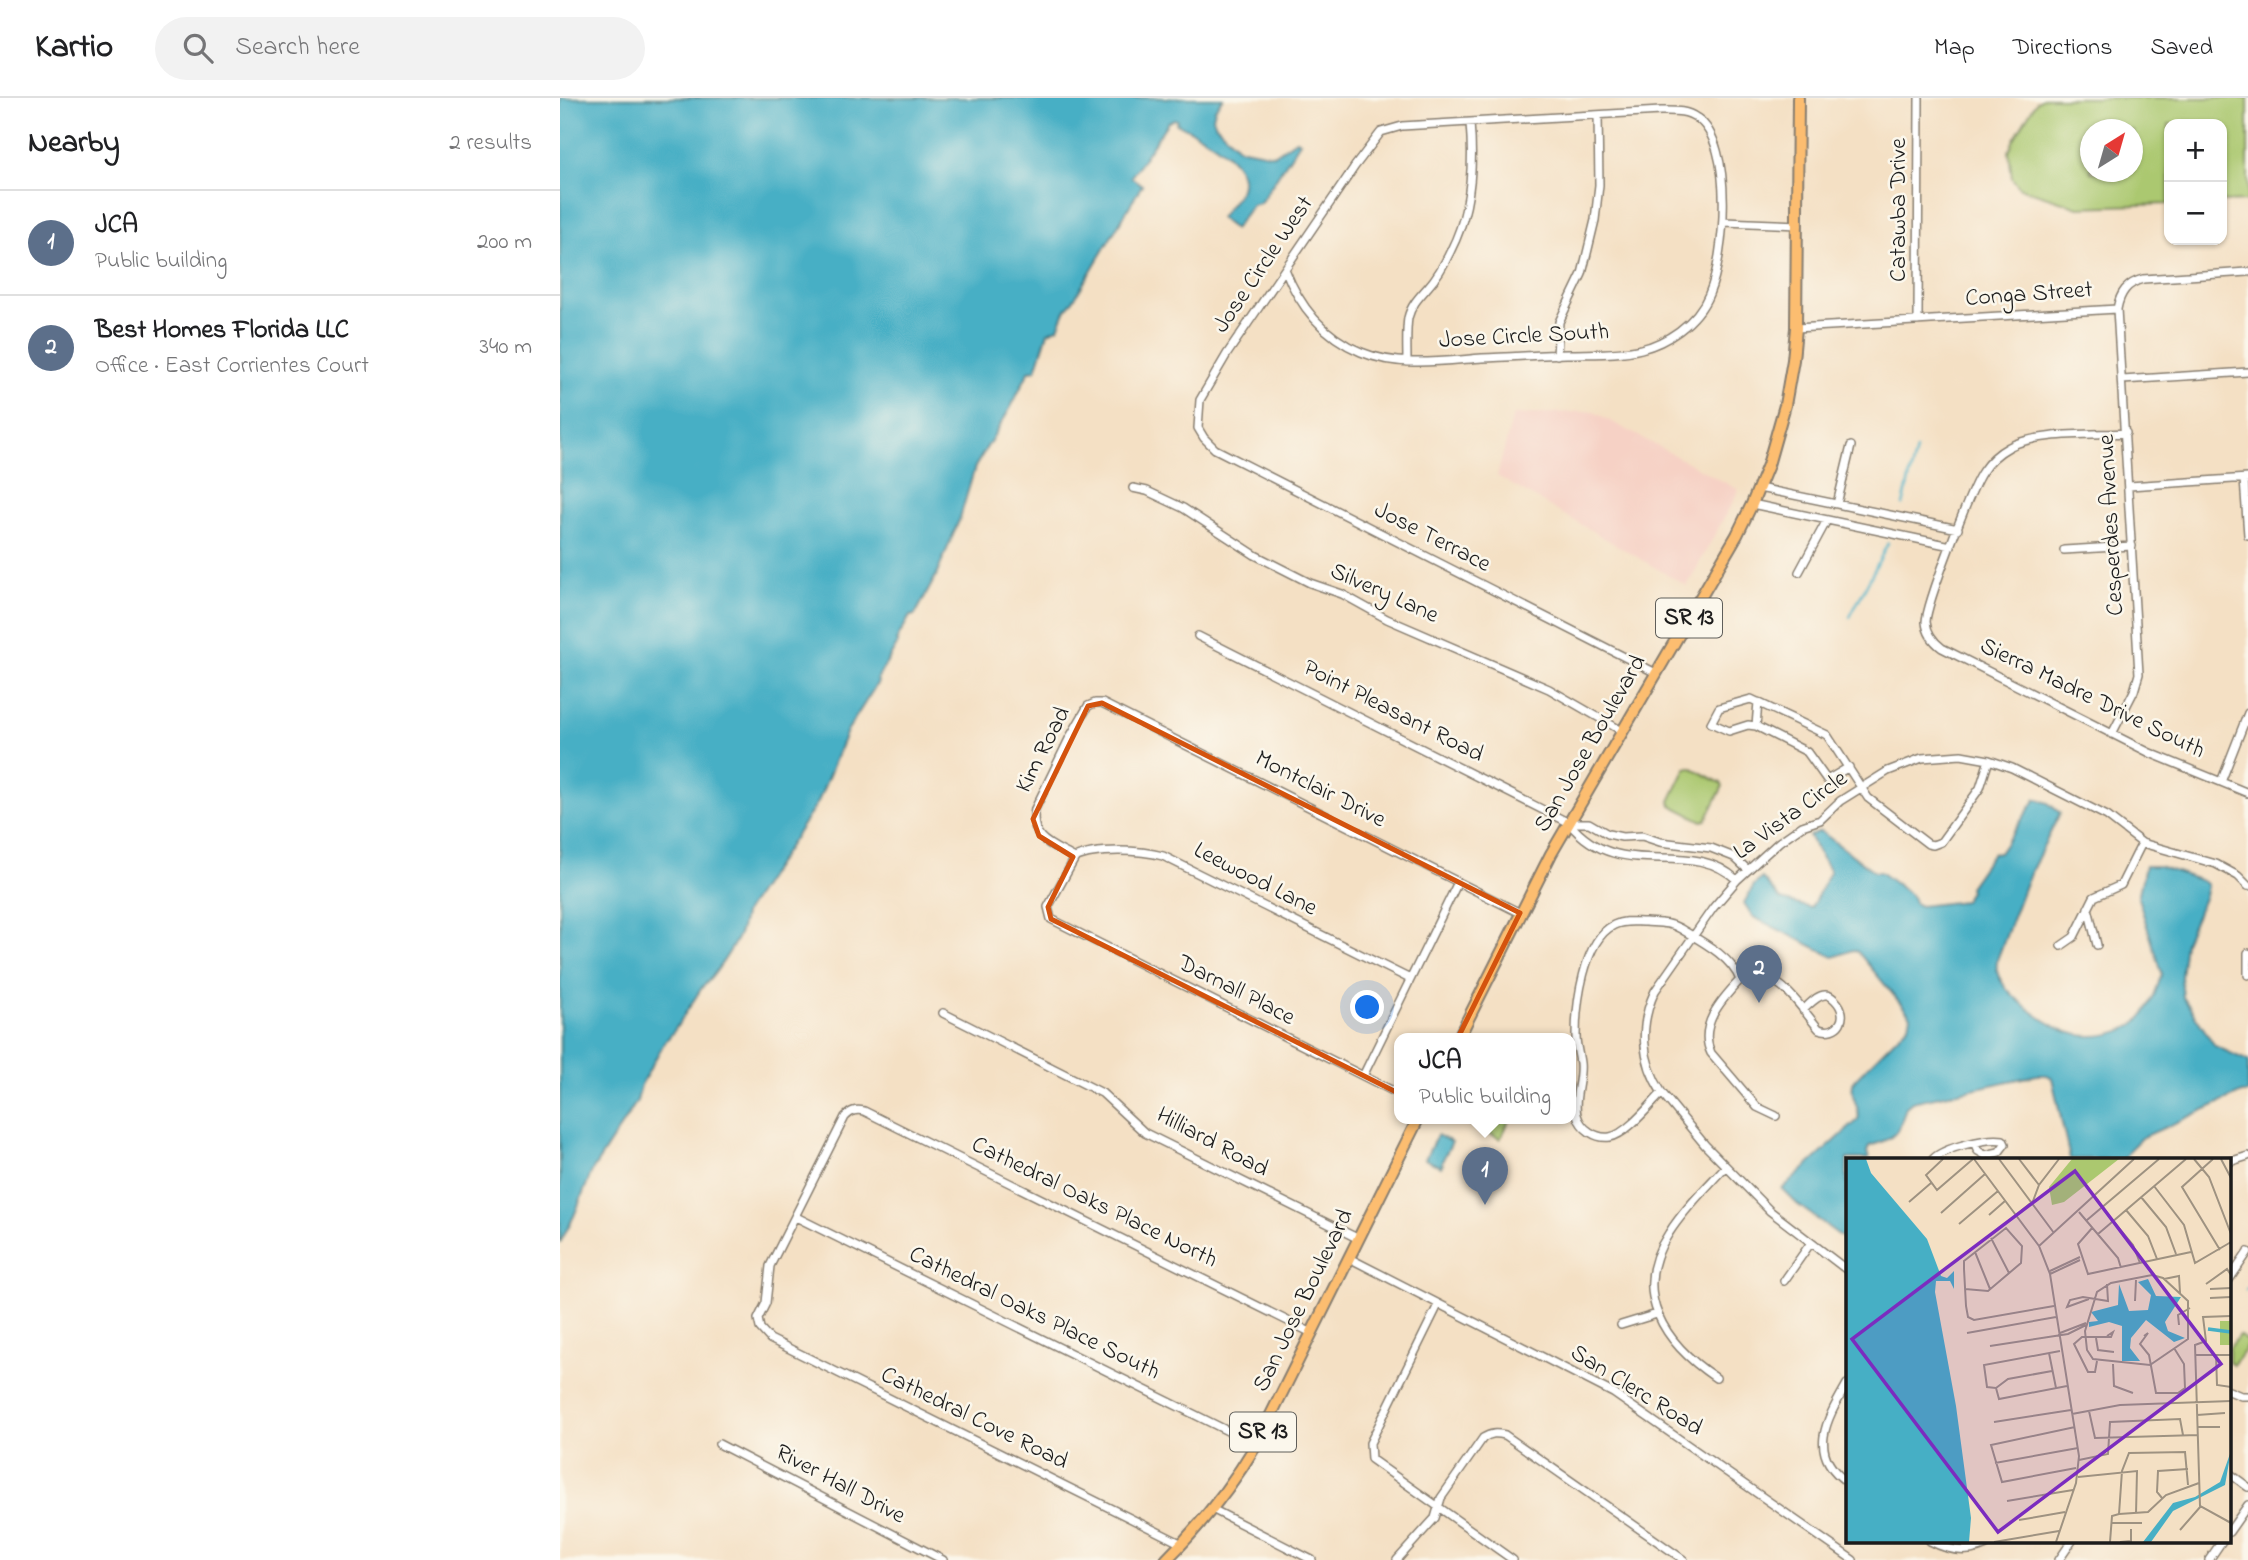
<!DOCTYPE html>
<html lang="en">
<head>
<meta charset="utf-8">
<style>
	:root { --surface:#fff; --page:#f2f2f2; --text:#202124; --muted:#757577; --line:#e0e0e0; --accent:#d1495b }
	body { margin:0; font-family:"Indie Flower",sans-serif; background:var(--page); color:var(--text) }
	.controls { position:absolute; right:21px; top:21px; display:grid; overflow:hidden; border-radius:14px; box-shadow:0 2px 5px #0004 }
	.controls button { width:63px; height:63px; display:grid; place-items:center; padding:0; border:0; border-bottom:2px solid var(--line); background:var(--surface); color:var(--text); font:35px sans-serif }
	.compass { position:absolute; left:1520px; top:21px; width:63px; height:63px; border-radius:50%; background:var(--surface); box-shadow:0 2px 5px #0004; rotate:37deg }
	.you { position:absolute; left:808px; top:910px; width:24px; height:24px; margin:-18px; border:5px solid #fff; border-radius:50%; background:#1a73e8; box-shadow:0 0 0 10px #1a73e833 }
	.badge { display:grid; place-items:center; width:46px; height:46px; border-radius:50%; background:var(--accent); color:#fff; font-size:23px; font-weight:700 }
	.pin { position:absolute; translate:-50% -58px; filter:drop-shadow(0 2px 4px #0008) }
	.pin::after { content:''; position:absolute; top:37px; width:24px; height:21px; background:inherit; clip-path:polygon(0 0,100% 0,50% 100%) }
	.popup { position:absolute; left:834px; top:935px; width:182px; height:91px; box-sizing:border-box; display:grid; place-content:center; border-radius:14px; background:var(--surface); filter:drop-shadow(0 2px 5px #0005); font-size:23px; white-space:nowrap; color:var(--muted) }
	.popup b { font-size:26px; color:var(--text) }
	.popup::after { content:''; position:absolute; left:50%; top:100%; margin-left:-14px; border:14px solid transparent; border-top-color:var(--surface) }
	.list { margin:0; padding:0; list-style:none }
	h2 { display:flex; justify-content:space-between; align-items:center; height:91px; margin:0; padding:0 28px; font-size:30px }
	h2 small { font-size:23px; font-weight:400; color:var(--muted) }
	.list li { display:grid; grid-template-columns:46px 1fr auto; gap:21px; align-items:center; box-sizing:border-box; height:105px; padding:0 28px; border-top:2px solid var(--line) }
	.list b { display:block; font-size:26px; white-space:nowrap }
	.list p { margin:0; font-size:23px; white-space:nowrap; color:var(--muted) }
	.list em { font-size:23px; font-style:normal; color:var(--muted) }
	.icon { flex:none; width:38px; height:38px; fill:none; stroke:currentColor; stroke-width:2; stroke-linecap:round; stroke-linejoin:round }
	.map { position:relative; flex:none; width:1688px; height:1462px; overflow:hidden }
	header { display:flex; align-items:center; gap:42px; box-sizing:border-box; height:98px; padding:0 35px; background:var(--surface); border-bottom:2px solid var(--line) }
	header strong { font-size:33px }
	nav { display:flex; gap:38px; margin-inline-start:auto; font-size:24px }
	.search { width:490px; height:63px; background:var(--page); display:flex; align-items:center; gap:18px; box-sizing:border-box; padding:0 24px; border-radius:38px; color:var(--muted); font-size:26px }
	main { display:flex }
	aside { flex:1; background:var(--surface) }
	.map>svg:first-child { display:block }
	.built { fill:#f6d1c5 }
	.green { fill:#abc86f; stroke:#647246; stroke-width:2; fill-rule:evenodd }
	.water { fill:#46afc5; stroke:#316670; stroke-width:2 }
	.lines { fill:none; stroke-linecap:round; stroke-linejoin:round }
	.stream { stroke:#46afc5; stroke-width:2.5 }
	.minor-casing { stroke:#887e70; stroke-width:10 }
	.primary-casing { stroke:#887e70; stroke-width:14 }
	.minor { stroke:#fff; stroke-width:7 }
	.primary { stroke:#fcbd6f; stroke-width:10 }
	.marked { fill:none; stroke:#d4530e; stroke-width:5; stroke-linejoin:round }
	.labels { text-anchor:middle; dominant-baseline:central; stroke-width:5; stroke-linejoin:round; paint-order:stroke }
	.shield { fill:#fbf7ec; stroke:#5f5e5a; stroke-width:2 }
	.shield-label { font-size:23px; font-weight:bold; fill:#1c1c1c }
	.street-label { font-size:24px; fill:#1c1c1c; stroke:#fbf7ec }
	.inset-river { fill:none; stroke:#46afc5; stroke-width:3.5 }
	.inset-road { fill:none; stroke:#9e9281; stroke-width:2 }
	.view { fill:#7b2cbf; fill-opacity:0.15; stroke:#7b2cbf; stroke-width:3.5 }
	.inset-edge { fill:none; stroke:#1c1c1c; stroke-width:3.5 }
</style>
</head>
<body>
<header>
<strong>Kartio</strong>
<div class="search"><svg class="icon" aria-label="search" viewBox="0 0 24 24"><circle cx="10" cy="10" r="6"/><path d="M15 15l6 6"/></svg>Search here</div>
<nav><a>Map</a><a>Directions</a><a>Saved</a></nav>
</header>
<main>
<aside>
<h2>Nearby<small>2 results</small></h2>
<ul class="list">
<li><span class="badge" style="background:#5c6f8a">1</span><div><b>JCA</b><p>Public building</p></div><em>200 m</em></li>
<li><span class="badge" style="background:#5c6f8a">2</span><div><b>Best Homes Florida LLC</b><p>Office · East Corrientes Court</p></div><em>340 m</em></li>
</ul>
</aside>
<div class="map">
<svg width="1688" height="1462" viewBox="0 0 1688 1462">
	<rect width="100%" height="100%" fill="#fbf7ec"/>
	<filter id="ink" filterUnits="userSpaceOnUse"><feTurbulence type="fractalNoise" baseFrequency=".0143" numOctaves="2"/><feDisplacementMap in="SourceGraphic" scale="14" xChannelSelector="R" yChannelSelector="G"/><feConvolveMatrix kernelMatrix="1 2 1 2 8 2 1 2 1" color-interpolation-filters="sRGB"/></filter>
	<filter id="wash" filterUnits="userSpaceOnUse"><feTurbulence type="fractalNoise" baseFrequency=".00686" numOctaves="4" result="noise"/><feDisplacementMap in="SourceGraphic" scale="28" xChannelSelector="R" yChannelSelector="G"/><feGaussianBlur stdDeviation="1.57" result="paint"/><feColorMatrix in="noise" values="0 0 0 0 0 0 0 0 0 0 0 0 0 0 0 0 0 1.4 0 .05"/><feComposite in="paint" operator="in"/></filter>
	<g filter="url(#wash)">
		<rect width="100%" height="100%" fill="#f4e0c4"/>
		<path class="built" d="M 1032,313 L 1179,392 L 1127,488 L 937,378 L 953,317 Z"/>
		<path class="green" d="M 1483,0 L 1688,0 L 1688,103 L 1662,104 L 1662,26 L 1609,26 L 1609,106 L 1518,109 L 1460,90 L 1452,80 L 1449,53 L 1454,41 L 1477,3 ZM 1531,32 L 1573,32 L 1573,74 L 1531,74 Z
			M 1130,669 L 1161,685 L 1163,688 L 1146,722 L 1142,723 L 1111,707 L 1110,703 L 1126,670 Z
			M 935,1021 L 950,1021 L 940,1041 L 929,1035 Z
			M 1679,1237 L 1688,1244 L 1688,1247 L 1673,1267 L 1669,1264 L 1669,1251 Z"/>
		<path class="water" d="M 0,0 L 663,0 L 655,11 L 653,20 L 656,27 L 679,50 L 714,57 L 736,42 L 740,44 L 700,105 L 692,107 L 674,131 L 660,120 C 666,111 675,102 680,93 C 694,62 636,35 616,25 L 617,22 L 614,21 L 608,24 L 571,79 L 582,87 L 516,198 L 505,213 L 498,230 L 488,234 L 476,272 L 469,273 L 451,309 L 415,369 L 400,420 L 376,478 L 355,517 L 350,518 L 336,543 L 338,545 L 317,581 L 318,584 L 287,633 L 258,704 L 184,816 C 183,822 182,828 180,833 C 177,844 152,882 143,888 L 114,933 L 104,945 L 81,987 L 77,1003 L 32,1073 L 14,1118 L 0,1145 Z
			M 1476,701 L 1488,705 L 1500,715 L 1467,782 L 1437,862 C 1437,866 1436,869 1437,873 C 1442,895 1485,925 1505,933 C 1530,943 1569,938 1585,915 C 1593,903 1598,888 1602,875 L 1578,800 L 1585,768 L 1599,768 L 1642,783 L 1647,787 L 1645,798 L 1625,844 L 1621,879 L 1623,899 L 1655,948 L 1688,963 L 1688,995 L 1682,995 L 1581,1040 L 1570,1051 L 1564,1061 L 1510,1061 L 1492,980 L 1487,977 L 1477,977 L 1352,1004 L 1346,1009 C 1339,1034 1336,1041 1309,1048 L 1307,1054 L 1309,1061 L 1287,1061 L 1287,1143 L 1237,1106 L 1222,1091 L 1298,1022 C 1302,1009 1288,1001 1294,982 L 1349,927 L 1351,918 L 1298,854 L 1293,852 L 1274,859 L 1193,819 L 1184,805 L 1194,787 L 1202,780 L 1221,802 L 1251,810 L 1270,774 L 1249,738 L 1260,733 L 1315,774 L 1320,774 L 1352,798 L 1354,805 L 1360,808 L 1404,803 L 1410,793 L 1409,789 L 1432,756 L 1439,755 Z
			M 877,1037 L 892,1044 L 881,1065 L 883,1066 L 881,1069 L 865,1061 Z"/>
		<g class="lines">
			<path class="stream" d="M 1343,407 L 1356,352
				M 1290,519 L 1328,445
				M 1686,1192 L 1688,1190"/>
		</g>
	</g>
	<g filter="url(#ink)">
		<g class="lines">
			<defs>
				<path id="minor" d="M 1164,124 L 1238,127
					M 725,171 C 739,208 764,239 801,254 C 839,270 883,263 922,260 C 950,259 979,257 1007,256 C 1031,255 1057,257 1081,251 C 1094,248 1108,241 1119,233 C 1131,224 1143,211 1149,196 C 1165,159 1175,46 1137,20 C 1126,12 1114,13 1101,13 L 842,28 L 821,34 L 795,68 L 667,256 L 640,302 L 638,330 L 644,340 L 655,351 L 1096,575
					M 1358,223 L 1359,0
					M 1236,230 L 1557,211
					M 997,257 L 999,224 L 1022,176 L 1035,122 L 1039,87 L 1038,17
					M 847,264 C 847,249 846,234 848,220 C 851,207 860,198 868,189 C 878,178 885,165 891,152 C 911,113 914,69 910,25
					M 1562,282 L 1688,274
					M 1566,335 C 1535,337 1475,334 1449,349 C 1438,355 1429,363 1422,374 C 1411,390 1366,507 1366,524 C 1367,536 1374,544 1382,550 L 1590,655 L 1688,695
					M 1684,381 L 1688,437
					M 1569,388 L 1688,380
					M 573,390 L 587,393 L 623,410 L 695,457 L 750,485 L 782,496 L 827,521 L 989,591 L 1062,633
					M 1199,390 L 1398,431
					M 1192,406 L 1391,448
					M 1277,406 L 1291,348
					M 1504,452 L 1572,448
					M 1239,474 L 1267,422
					M 638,538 L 1009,725 C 1061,788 1127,736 1177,782
					M 1196,628 L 1198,604
					M 1552,636 L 1574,593 L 1579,576 L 1557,211 C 1560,195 1567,185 1583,181 L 1688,174
					M 1289,669 L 1267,682 L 1247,654 L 1196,628 L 1188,627 L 1169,633 L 1151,625 L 1159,610 L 1191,601 L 1267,637 L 1308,700 L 1368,746 L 1373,747 L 1381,744 L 1420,690 L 1429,662
					M 1661,684 L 1688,615
					M 1009,725 L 1029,725 L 1048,736 L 1062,739 L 1082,738 L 1100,744 L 1151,750 L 1174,759 L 1188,772
					M 515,760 C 492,747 469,742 475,711 L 510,639 L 528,608 L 535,605 L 542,605 L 960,815
					M 515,760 L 488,809 L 491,821 L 839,996
					M 515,760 C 536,750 581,752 603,758 L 850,881
					M 1528,810 L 1537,847
					M 1501,848 L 1514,839 L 1534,799 L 1561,787 L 1582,745
					M 1688,855 L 1688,877
					M 1180,882 C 1188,881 1198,877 1207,880 C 1226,885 1246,916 1259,931 C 1278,938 1291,918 1275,902 C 1273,900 1269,897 1266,897 C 1258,896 1249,907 1243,912
					M 1180,882 C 1161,902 1138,928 1151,955 L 1197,1009 L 1216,1018
					M 383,915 L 542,995 L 585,1035 L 799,1141
					M 803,978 L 898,784
					M 1102,995 C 1090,1007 1066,1037 1050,1039 C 1036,1041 1021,1031 1017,1017 C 1013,1000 1022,982 1020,965 C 1019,956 1016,948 1016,938 C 1016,908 1023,842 1054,827 C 1064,822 1074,824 1085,824 C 1097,825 1110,824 1121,831 C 1141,843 1172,859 1180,882
					M 1373,1061 C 1383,1050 1428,1039 1443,1042 L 1445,1046 L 1439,1054 L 1425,1057 L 1418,1053 L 1415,1046
					M 1669,1064 L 1688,1058
					M 236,1119 L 696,1347
					M 789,1160 L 1053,1295 L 1293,1462
					M 1287,1172 L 1210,1113 L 1145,1047 L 1102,995 C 1081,963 1079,927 1095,893 L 1153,810 L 1177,782 L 1219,744 L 1242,728 L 1260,722 L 1280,703 L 1328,673 L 1362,660 L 1401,657 L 1429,662 L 1452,670 L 1547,718 L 1582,745 L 1656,766 L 1678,778 L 1688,788
					M 1669,1182 L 1688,1154
					M 1224,1183 L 1250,1146
					M 878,1207 L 810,1345 L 811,1361 L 953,1462
					M 1061,1227 L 1097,1216
					M 1156,1280 C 1105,1246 1069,1195 1109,1135 C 1124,1111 1146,1090 1165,1069
					M 1287,1286 C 1267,1321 1246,1355 1287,1384
					M 1669,1293 L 1681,1298 L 1688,1298
					M 159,1346 L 383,1462
					M 1669,1375 L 1688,1389
					M 652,1411 L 752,1462
					M 1669,1434 L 1688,1407
					M 1370,1443 C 1391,1454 1413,1457 1433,1443
					M 622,1446 L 210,1241 L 200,1230 L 198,1221 L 206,1205 L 210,1168 L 285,1019 C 291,1013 295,1011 304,1013 L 752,1235
					M 837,1462 L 875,1420 L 881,1400 L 923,1340 C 931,1335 936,1335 945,1337 L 1124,1462
					M 1499,1462 L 1512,1443
					M 1649,1462 L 1662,1443"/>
				<path id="primary" d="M 898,941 L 991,756 L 1177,437 L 1192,406 L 1208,367 L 1225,307 L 1233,262 L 1236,230 L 1238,0
					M 606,1462 C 641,1427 671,1389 696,1347 L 858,1021"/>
			</defs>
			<use href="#minor" class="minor-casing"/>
			<use href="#primary" class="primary-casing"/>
			<use href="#minor" class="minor"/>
			<use href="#primary" class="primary"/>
		</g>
	</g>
	<path class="marked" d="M 542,605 L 960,815 L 864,1008 L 491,821 L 488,809 L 513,759 L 479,738 L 473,721 L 528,608 Z"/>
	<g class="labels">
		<g class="shield">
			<rect x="1096" y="500.5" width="66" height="39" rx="5"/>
			<rect x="670" y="1314.5" width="66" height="39" rx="5"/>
		</g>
		<g class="shield-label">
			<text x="1129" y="520">SR 13</text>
			<text x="703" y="1334">SR 13</text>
		</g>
		<g class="street-label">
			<text transform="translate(1339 112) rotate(-90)">Catawba Drive</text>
			<text transform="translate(704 167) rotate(-56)">Jose Circle West</text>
			<text transform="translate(1469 197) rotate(-4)">Conga Street</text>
			<text transform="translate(964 239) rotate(-3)">Jose Circle South</text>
			<text transform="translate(1552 427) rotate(-93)">Cesperdes Avenue</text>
			<text transform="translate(872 440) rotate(27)">Jose Terrace</text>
			<text transform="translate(824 496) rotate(24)">Silvery Lane</text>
			<text transform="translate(1532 601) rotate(26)">Sierra Madre Drive South</text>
			<text transform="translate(833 614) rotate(27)">Point Pleasant Road</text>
			<text transform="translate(1031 646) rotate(-60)">San Jose Boulevard</text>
			<text transform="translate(484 652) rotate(-63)">Kim Road</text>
			<text transform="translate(760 692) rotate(27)">Montclair Drive</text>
			<text transform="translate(1231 718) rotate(-36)">La Vista Circle</text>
			<text transform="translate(695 782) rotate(27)">Leewood Lane</text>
			<text transform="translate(676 893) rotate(27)">Darnall Place</text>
			<text transform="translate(652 1045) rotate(28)">Hilliard Road</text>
			<text transform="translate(534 1105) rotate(26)">Cathedral Oaks Place North</text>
			<text transform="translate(744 1203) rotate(-64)">San Jose Boulevard</text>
			<text transform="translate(474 1216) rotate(26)">Cathedral Oaks Place South</text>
			<text transform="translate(1076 1293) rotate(32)">San Clerc Road</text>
			<text transform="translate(414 1321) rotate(26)">Cathedral Cove Road</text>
			<text transform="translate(280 1387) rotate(28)">River Hall Drive</text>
		</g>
	</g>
	<g transform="translate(1286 1060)">
		<rect width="385" height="385" fill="#f4e0c4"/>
		<path d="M 226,1 L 273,1 L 218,44 L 206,47 L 203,29 ZM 374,163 L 385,163 L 385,187 L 374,187 Z" fill="#abc86f"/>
		<path d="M 0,1 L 20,1 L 25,15 L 81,81 L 95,118 L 101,120 L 108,113 L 108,131 L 104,123 L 90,123 L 89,134 L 110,248 L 125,360 L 123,384 L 0,384 ZM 302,121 L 310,138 L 335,139 L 319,164 L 322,173 L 339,180 L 328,184 L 300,162 L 285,180 L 284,190 L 294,203 L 276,203 L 276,168 L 263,164 L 243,169 L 243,164 L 252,163 L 245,154 L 272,147 L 273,126 L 283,153 L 302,152 L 305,137 L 292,124 ZM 385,293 L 379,327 L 327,353 L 305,384 L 297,384 L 327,345 L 349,339 L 374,324 Z" fill="#46afc5"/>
		<path class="inset-river" d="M 362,171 L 385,174"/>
		<path class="inset-road" d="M 97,1 L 80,17 L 91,32 L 127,1M 128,1 L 193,88 L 204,116 L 233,298 L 230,325 L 210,384M 153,1 L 208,75M 173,1 L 193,27M 348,1 L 363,19 L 385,76M 367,1 L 336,29 L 374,92M 375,1 L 385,20M 308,28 L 338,67 L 349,105 L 385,84M 295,39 L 320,69 L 330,96M 63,44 L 85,25M 280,52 L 302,78 L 311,101M 233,54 L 272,100 L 275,110M 95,55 L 139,16M 143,57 L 159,43M 170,57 L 187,43 L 193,27 L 213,1M 241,62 L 313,1M 267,63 L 287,87 L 294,105M 113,66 L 152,33M 247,69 L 232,86 L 242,116 L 345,94M 252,76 L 340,1M 145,80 L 163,115M 193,88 L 288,1M 129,94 L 144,131M 204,113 L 234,99M 204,116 L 234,102M 306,117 L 317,120 L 342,143 L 342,181 L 304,207 L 247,201 L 241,192 L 239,173 L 251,134 L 265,125 ZM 318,121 L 333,118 L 334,135M 360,126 L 381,111 L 385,117M 119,131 L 142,133 L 175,105 L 176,88 L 160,70 L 118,103 L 118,111 L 120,148 L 122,159 L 128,162 L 208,148M 364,131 L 385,130M 364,140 L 385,139M 243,141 L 221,149 L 224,142 L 237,139 L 262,143 L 261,126M 289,143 L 290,122M 385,158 L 357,159 L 360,183 L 349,187 L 354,348 L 385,365M 333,167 L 332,157 L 344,150M 121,175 L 210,159M 214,175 L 240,165M 298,178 L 302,175 L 294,186 L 303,197 L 310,235 L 332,235 L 339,230 L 338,206 L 328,190M 250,180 L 252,192 L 268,194M 144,188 L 222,176 L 240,167M 203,195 L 210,230M 370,196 L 371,227 L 385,229M 349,197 L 385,197M 251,203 L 249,214 L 242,214 L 228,186 L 236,179 L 265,179 L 267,174 L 261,178M 267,206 L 268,228 L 287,235M 150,230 L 141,229 L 138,207 L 214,193M 150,230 L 153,241 L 221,228M 150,230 L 162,221 L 206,213M 243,253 L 249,280 L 352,277M 226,256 L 274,247 L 385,243M 351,257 L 379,255M 148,264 L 225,252M 229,269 L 145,287 L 156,324 L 230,310M 352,269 L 374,269M 233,302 L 262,296 L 264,264 L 334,261 L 337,277M 149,305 L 232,290M 232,319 L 291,313 L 290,356M 316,340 L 311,334 L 312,313 L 342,311M 161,343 L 227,332M 273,356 L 276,313 L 283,295 L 339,294 L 342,327M 273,356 L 302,354 L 320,337 L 353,325M 173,362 L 219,354M 266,365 L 296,365M 334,372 L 355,348M 148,384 L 213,373M 264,384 L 266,358 L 273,356M 274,384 L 285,383 L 285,371"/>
		<path class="view" d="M 229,13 L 375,206 L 152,374 L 6,181 Z"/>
		<rect width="385" height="385" class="inset-edge"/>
	</g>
</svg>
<div class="controls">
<button>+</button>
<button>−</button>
</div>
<svg class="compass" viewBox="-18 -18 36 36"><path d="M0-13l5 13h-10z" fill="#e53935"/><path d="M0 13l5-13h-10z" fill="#757577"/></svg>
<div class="you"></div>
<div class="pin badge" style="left:925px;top:1107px;background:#5c6f8a">1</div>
<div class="popup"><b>JCA</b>Public building</div>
<div class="pin badge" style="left:1199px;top:905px;background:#5c6f8a">2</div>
</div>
</main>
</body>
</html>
